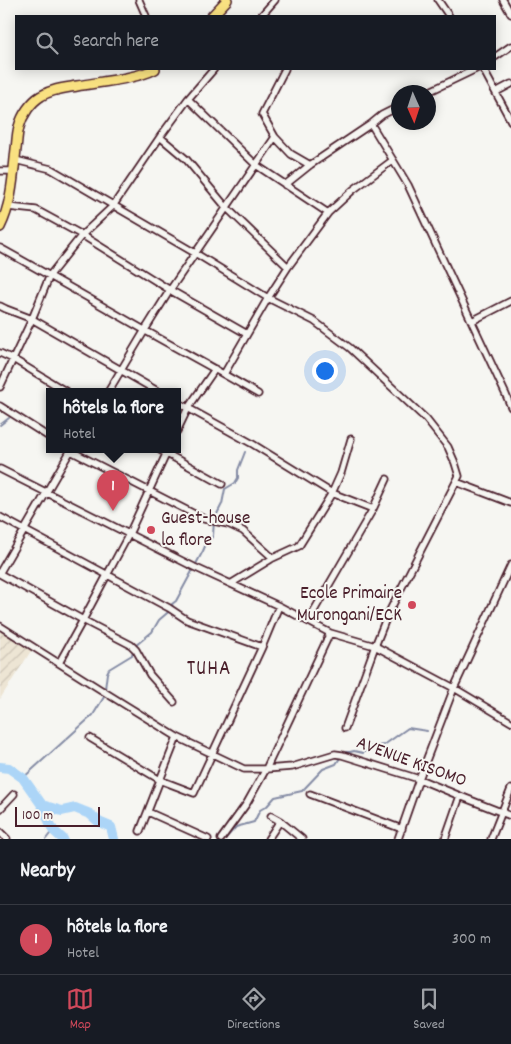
<!DOCTYPE html>
<html lang="en">
<head>
<meta charset="utf-8">
<style>
	:root { --surface:#171b24; --page:#242831; --text:#f1f3f6; --muted:#9ea1a6; --line:#363941; --accent:#d1495b }
	body { margin:0; font-family:Dekko,sans-serif; background:var(--page); color:var(--text) }
	.compass { position:absolute; left:391px; top:85px; width:45px; height:45px; border-radius:50%; background:var(--surface); box-shadow:0 2px 12px #0003; rotate:177deg }
	.scale { position:absolute; left:15px; bottom:12px; width:85px; box-sizing:border-box; padding-left:5px; border:2px solid #4a1f2b; border-top:0; font-size:14px; line-height:18px; white-space:nowrap; color:#4a1f2b; -webkit-text-stroke:4px #f6f6f2; paint-order:stroke }
	.you { position:absolute; left:324px; top:370px; width:18px; height:18px; margin:-12px; border:4px solid #fff; border-radius:50%; background:#1a73e8; box-shadow:0 0 0 8px #1a73e833 }
	.badge { display:grid; place-items:center; width:32px; height:32px; border-radius:50%; background:var(--accent); color:#fff; font-size:16px; font-weight:700 }
	.pin { position:absolute; translate:-50% -41px; filter:drop-shadow(0 1px 2px #0008) }
	.pin::after { content:''; position:absolute; top:26px; width:18px; height:15px; background:inherit; clip-path:polygon(0 0,100% 0,50% 100%) }
	.popup { position:absolute; left:46px; top:388px; width:135px; height:65px; box-sizing:border-box; display:grid; place-content:center; border-radius:0px; background:var(--surface); filter:drop-shadow(0 1px 4px #0005); font-size:16px; white-space:nowrap; color:var(--muted) }
	.popup b { font-size:19px; color:var(--text) }
	.popup::after { content:''; position:absolute; left:50%; top:100%; margin-left:-10px; border:10px solid transparent; border-top-color:var(--surface) }
	.list { margin:0; padding:0; list-style:none }
	h2 { display:flex; justify-content:space-between; align-items:center; height:65px; margin:0; padding:0 20px; font-size:21px }
	h2 small { font-size:16px; font-weight:400; color:var(--muted) }
	.list li { display:grid; grid-template-columns:32px 1fr auto; gap:15px; align-items:center; box-sizing:border-box; height:70px; padding:0 20px; border-top:1px solid var(--line) }
	.list b { display:block; font-size:19px; white-space:nowrap }
	.list p { margin:0; font-size:16px; white-space:nowrap; color:var(--muted) }
	.list em { font-size:16px; font-style:normal; color:var(--muted) }
	.icon { flex:none; width:28px; height:28px; fill:none; stroke:currentColor; stroke-width:2; stroke-linecap:round; stroke-linejoin:round }
	.map { position:relative; flex:none; width:511px; height:839px; overflow:hidden }
	.search { position:absolute; background:var(--surface); box-shadow:0 2px 12px #0003; left:15px; right:15px; top:15px; height:55px; display:flex; align-items:center; gap:12px; box-sizing:border-box; padding:0 18px; border-radius:0px; color:var(--muted); font-size:19px }
	.sheet { height:135px; background:var(--surface) }
	nav { display:flex; justify-content:space-around; align-items:center; box-sizing:border-box; height:70px; border-top:1px solid var(--line); background:var(--surface); font-size:14px; color:var(--muted) }
	nav a { display:grid; justify-items:center; gap:2px }
	nav .on { color:var(--accent) }
	.map>svg:first-child { display:block }
	.industrial { fill:url(#industrial-furrows) }
	.lines { fill:none; stroke-linecap:round; stroke-linejoin:round }
	.stream { stroke:#858ca5; stroke-width:2 }
	.river { stroke:#acd5f7; stroke-width:10 }
	.minor-casing { stroke:#4a1f2b; stroke-width:9 }
	.highway-casing { stroke:#4a1f2b; stroke-width:12 }
	.minor { stroke:#f6f6f2; stroke-width:5.5 }
	.highway { stroke:#f9e181; stroke-width:9 }
	.poi-dot { fill:#d1495b; stroke:#f6f6f2; stroke-width:2 }
	.labels { text-anchor:middle; dominant-baseline:central; stroke-width:4; stroke-linejoin:round; paint-order:stroke }
	.poi-label { font-size:19px; fill:#4a1f2b; stroke:#f6f6f2; text-anchor:start }
	.street-label { font-size:19px; fill:#4a1f2b; stroke:#f6f6f2 }
	.quarter-label { font-size:21px; letter-spacing:1px; fill:#4a1f2b; stroke:#f6f6f2 }
</style>
</head>
<body>
<div class="map">
<svg width="511" height="839" viewBox="0 0 511 839">
	<defs>
		<pattern id="industrial-furrows" width="10" height="10" patternUnits="userSpaceOnUse" patternTransform="scale(1.25)"><rect width="10" height="10" fill="#ede5d4"/><path d="M-1 1l2-2M0 10L10 0M9 11l2-2" fill="none" stroke="#cdc4b6"/></pattern>
	</defs>
	<rect width="100%" height="100%" fill="#f6f6f2"/>
	<filter id="ink" filterUnits="userSpaceOnUse"><feTurbulence type="fractalNoise" baseFrequency=".02" numOctaves="2"/><feDisplacementMap in="SourceGraphic" scale="10" xChannelSelector="R" yChannelSelector="G"/><feConvolveMatrix kernelMatrix="1 2 1 2 8 2 1 2 1" color-interpolation-filters="sRGB"/></filter>
	<g filter="url(#ink)">
		<path class="industrial" d="M 0,628 L 33,648 L 0,699 Z"/>
		<g class="lines">
			<path class="stream" d="M 0,425 L 9,418
				M 135,646 L 152,632 L 159,620 L 173,608 L 172,604 L 176,601 L 203,551 L 206,544 L 213,536 L 214,520 L 222,504 L 225,489 L 235,483 L 238,478 L 238,470 L 245,452
				M 23,778 L 93,715 L 104,697 L 107,673 L 109,669 L 132,655 L 133,650
				M 46,839 L 53,830
				M 225,839 L 236,827 L 254,822 L 260,810 L 267,806 L 275,797 L 302,791 L 323,769 L 336,764 L 342,755 L 346,752 L 350,752 L 354,751 L 363,753 L 370,747 L 384,745 L 408,728 L 427,731"/>
			<path class="river" d="M 0,767 L 9,768 L 23,778 L 42,805 L 62,811 L 75,808 L 90,814 L 99,822 L 111,827 L 114,839
				M 42,805 L 53,830 L 63,839"/>
			<defs>
				<path id="minor" d="M 139,0 L 146,16
					M 438,0 L 449,16
					M 503,0 L 511,14
					M 261,16 L 275,0
					M 495,57 L 511,46
					M 285,69 L 262,114 L 275,137 L 291,154 L 310,165
					M 483,69 L 511,121
					M 428,92 L 476,69
					M 496,92 L 511,84
					M 188,99 L 256,165 L 328,213
					M 398,107 L 382,115 L 371,124 L 408,185 L 506,395 L 511,407
					M 160,137 L 186,159 L 226,207 L 288,267
					M 15,160 L 51,169 L 195,253 L 268,298 L 314,321 L 350,348 L 426,419 L 448,447 L 455,463 L 459,476 L 387,616 L 375,646 L 345,728
					M 0,171 L 14,171
					M 285,185 L 310,165 L 371,124
					M 8,207 L 36,210 L 82,235 L 170,290 L 247,334
					M 0,248 C 49,275 97,303 146,331 C 183,352 221,372 258,394
					M 0,306 L 6,309 L 32,319 L 159,392
					M 472,321 L 511,301
					M 0,353 L 13,359 L 67,392
					M 224,374 L 268,298 L 288,267 L 328,213 L 353,190 L 393,160
					M 0,387 L 32,319 L 50,275 L 82,235 L 113,206 L 160,137 L 188,99 L 214,69
					M 108,392 L 145,330 L 170,290 L 275,137
					M 177,402 L 251,443 L 332,493 L 373,509
					M 0,406 L 49,437
					M 177,431 L 188,408 L 215,369
					M 69,450 L 204,519 L 228,524 L 243,531 L 273,558
					M 160,450 L 222,484
					M 0,469 L 194,567 L 279,606 L 330,633 L 375,646 L 454,688 L 511,722
					M 456,482 L 511,503
					M 0,517 L 169,608 L 187,620 L 262,647
					M 0,572 L 71,450
					M 0,574 L 83,620 L 131,645 L 136,650 L 150,675 L 174,702
					M 232,583 L 273,558 L 299,546 L 332,493 L 341,473 L 351,439
					M 308,621 L 373,509 L 387,479
					M 0,626 L 106,693 L 177,737 L 244,769 L 266,769 L 292,767 L 335,754 L 342,755 L 419,779 L 460,796 L 511,816
					M 59,663 L 83,620 L 129,534 L 168,450
					M 90,738 L 160,780 L 194,793 L 262,647 L 279,606
					M 310,794 L 402,829
					M 0,809 L 14,794
					M 148,812 L 208,839
					M 271,816 L 280,821 L 302,839
					M 140,831 L 177,737
					M 0,832 L 7,839
					M 221,839 L 247,803 L 266,769 L 330,633
					M 268,839 L 280,821
					M 398,839 L 419,779 L 454,688 L 511,565
					M 445,839 L 460,796
					M 491,839 L 511,789"/>
				<path id="highway" d="M 212,16 L 227,0
					M 0,227 C 12,203 13,176 16,149 C 17,142 17,134 19,127 C 22,115 31,102 41,96 C 52,89 65,88 77,86 C 99,82 136,79 155,69"/>
			</defs>
			<use href="#minor" class="minor-casing"/>
			<use href="#highway" class="highway-casing"/>
			<use href="#minor" class="minor"/>
			<use href="#highway" class="highway"/>
		</g>
	</g>
	<g class="poi-dot">
		<circle cx="151" cy="530" r="5"/>
		<circle cx="412" cy="605" r="5"/>
	</g>
	<g class="labels">
		<g class="poi-label">
			<text x="161" y="519">Guest-house<tspan x="161" dy="22">la flore</tspan></text>
			<text x="402" y="594" text-anchor="end">Ecole Primaire<tspan x="402" dy="22">Murongani/ECK</tspan></text>
		</g>
		<g class="street-label">
			<text transform="translate(411 763) rotate(20)">AVENUE KISOMO</text>
		</g>
		<g class="quarter-label">
			<text x="209" y="670">TUHA</text>
		</g>
	</g>
</svg>
<svg class="compass" viewBox="-18 -18 36 36"><path d="M0-13l5 13h-10z" fill="#e53935"/><path d="M0 13l5-13h-10z" fill="#9ea1a6"/></svg>
<div class="scale">100 m</div>
<div class="you"></div>
<div class="pin badge" style="left:113px;top:511px">1</div>
<div class="popup"><b>hôtels la flore</b>Hotel</div>
<div class="search"><svg class="icon" aria-label="search" viewBox="0 0 24 24"><circle cx="10" cy="10" r="6"/><path d="M15 15l6 6"/></svg>Search here</div>
</div>
<section class="sheet">
<h2>Nearby<small></small></h2>
<ul class="list">
<li><span class="badge">1</span><div><b>hôtels la flore</b><p>Hotel</p></div><em>300 m</em></li>
</ul>
</section>
<nav>
<a class="on"><svg class="icon" aria-label="map" viewBox="0 0 24 24"><path d="M3 6l6-2 6 2 6-2v14l-6 2-6-2-6 2zM9 4v14M15 6v14"/></svg>Map</a>
<a><svg class="icon" aria-label="directions" viewBox="0 0 24 24"><path d="M12 3l9 9-9 9-9-9zM9 14v-3h6M13 9l2 2-2 2"/></svg>Directions</a>
<a><svg class="icon" aria-label="saved" viewBox="0 0 24 24"><path d="M7 4h10v16l-5-4-5 4z"/></svg>Saved</a>
</nav>
</body>
</html>
